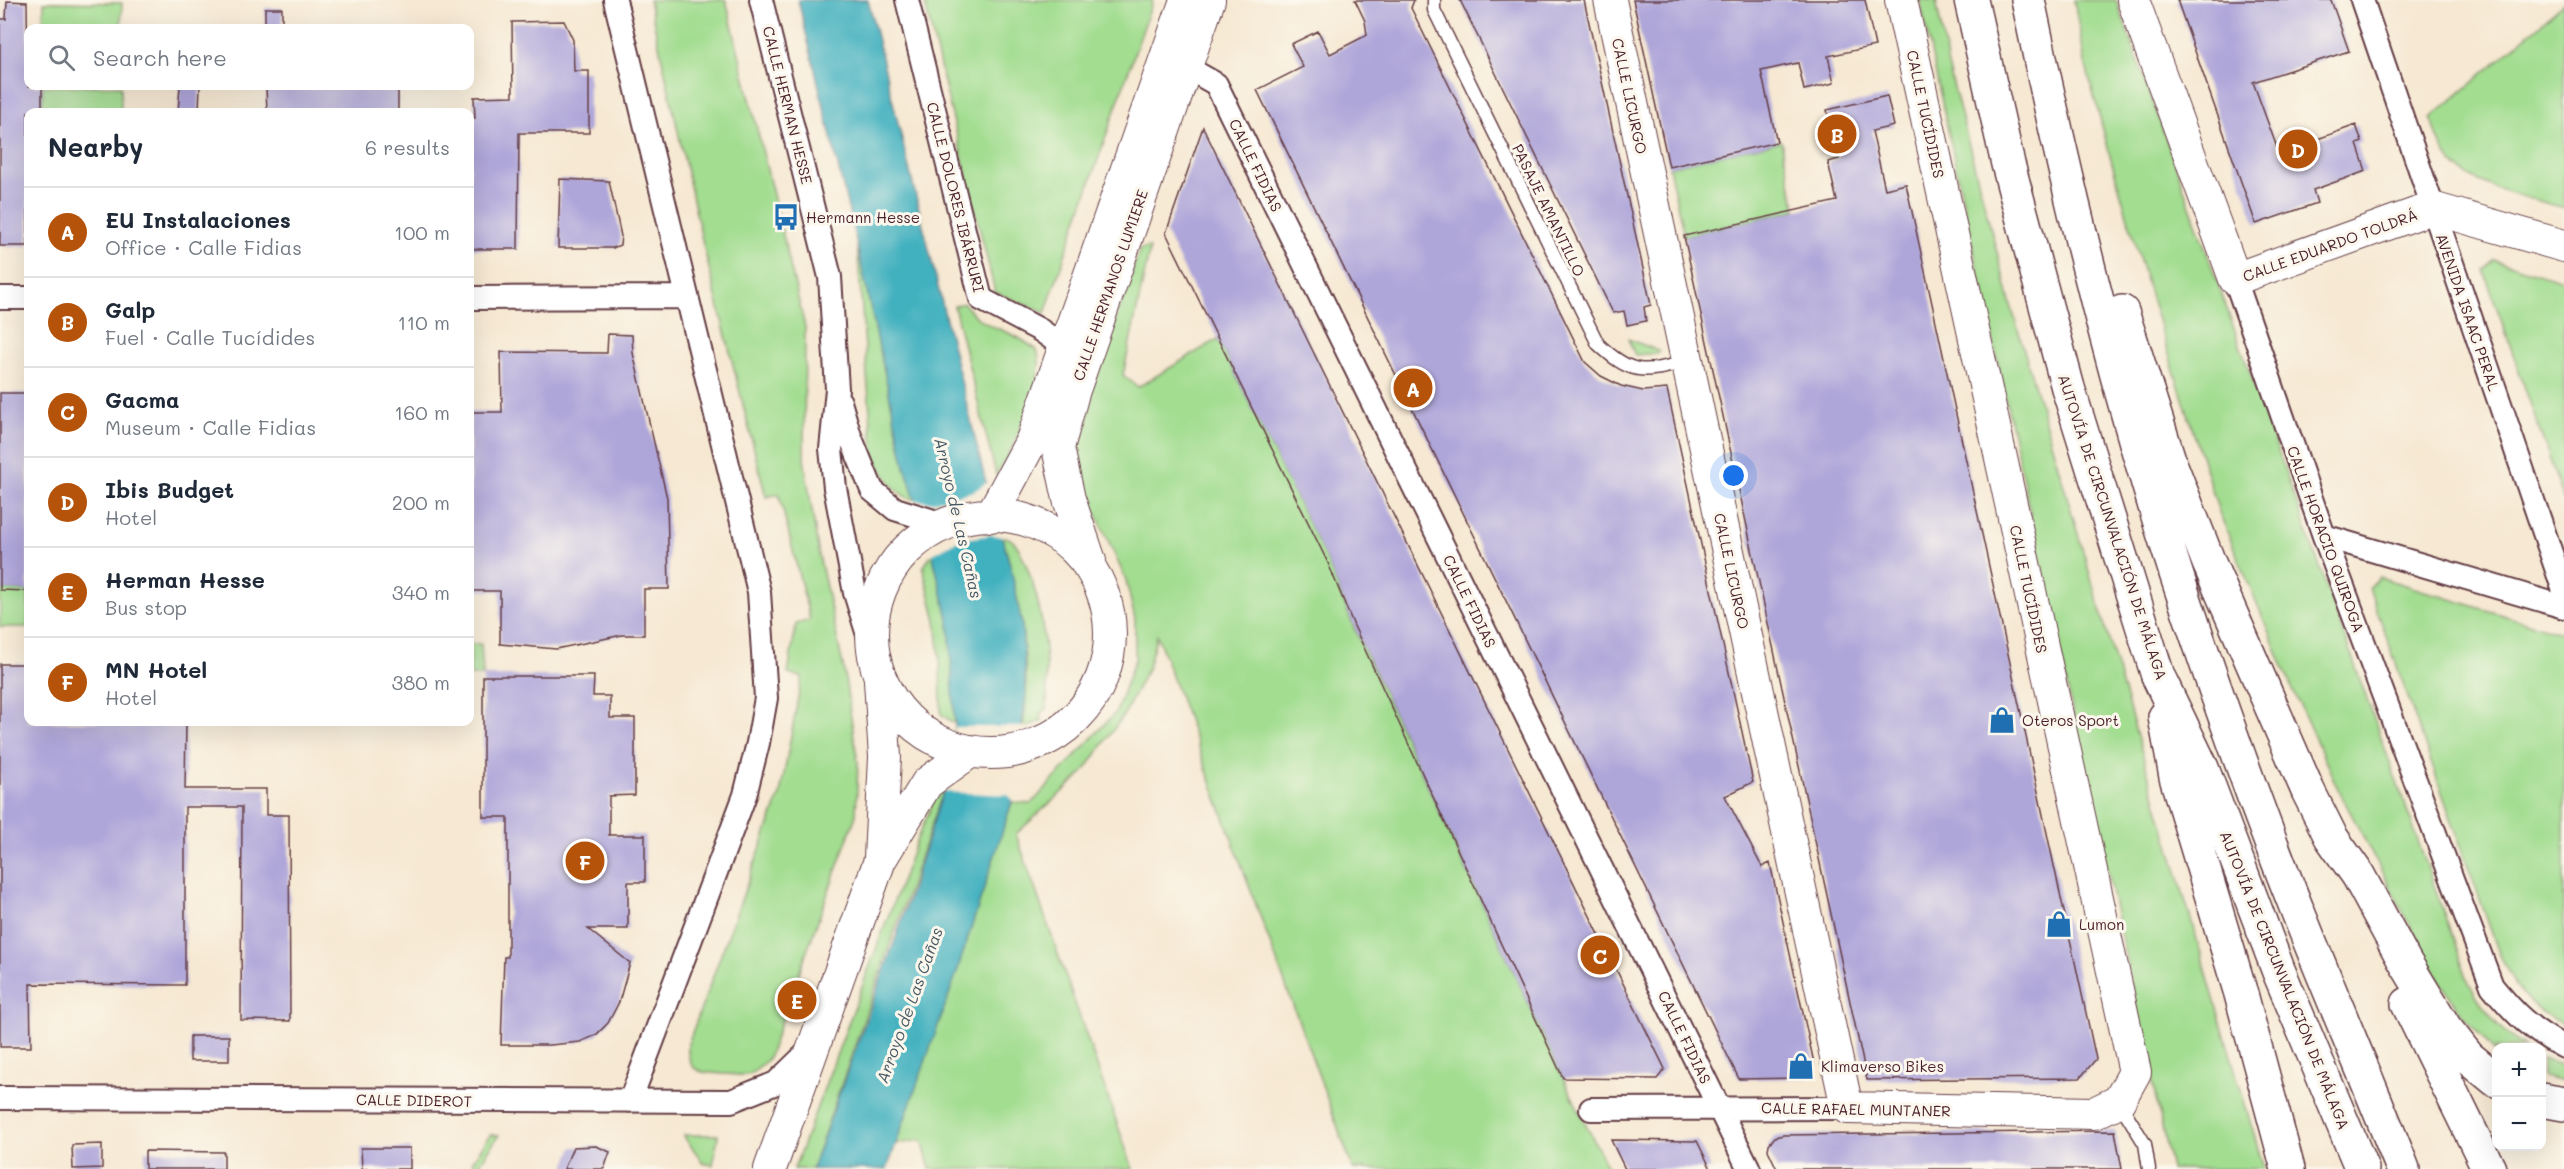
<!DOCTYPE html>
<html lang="en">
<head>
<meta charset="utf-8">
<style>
	:root { --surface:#fff; --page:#f2f2f3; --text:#1f2937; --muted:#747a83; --line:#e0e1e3; --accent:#b45309 }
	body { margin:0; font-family:Mali,sans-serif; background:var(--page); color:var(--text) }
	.controls { position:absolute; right:18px; bottom:18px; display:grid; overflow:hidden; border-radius:12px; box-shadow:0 6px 24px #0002 }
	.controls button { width:54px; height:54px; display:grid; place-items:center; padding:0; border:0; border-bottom:2px solid var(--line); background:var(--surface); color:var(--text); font:30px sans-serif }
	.you { position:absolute; left:1734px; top:476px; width:21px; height:21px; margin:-15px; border:4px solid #fff; border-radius:50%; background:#1a73e8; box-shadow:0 0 0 9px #1a73e833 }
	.badge { display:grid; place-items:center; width:39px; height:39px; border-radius:50%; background:var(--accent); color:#fff; font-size:20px; font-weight:700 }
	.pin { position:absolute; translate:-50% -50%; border:3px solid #fff; box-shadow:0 2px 6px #0006 }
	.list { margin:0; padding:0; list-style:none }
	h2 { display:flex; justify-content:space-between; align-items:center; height:78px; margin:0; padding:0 24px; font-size:26px }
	h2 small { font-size:20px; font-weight:400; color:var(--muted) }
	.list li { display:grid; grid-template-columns:39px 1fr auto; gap:18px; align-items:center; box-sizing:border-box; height:90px; padding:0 24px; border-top:2px solid var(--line) }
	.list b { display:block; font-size:22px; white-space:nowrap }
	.list p { margin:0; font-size:20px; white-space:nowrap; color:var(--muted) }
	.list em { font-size:20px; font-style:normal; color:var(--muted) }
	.icon { flex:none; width:33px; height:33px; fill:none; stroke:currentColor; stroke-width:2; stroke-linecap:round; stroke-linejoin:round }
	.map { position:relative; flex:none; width:2564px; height:1169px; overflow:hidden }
	.search { position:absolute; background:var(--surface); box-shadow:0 6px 24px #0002; left:24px; top:24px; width:450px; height:66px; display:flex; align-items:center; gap:15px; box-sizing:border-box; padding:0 21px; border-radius:12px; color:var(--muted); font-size:22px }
	.panel { position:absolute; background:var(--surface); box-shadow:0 6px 24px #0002; left:24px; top:108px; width:450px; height:618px; border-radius:12px }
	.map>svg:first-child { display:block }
	.green { fill:#a2dd90; stroke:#767e5e; stroke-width:1.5 }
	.water { fill:#43b1bf; stroke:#466875; stroke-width:1.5 }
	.pier { fill:#f6e8d2 }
	.building { fill:#aea5d9 }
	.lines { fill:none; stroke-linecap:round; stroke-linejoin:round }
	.lane-casing { stroke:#643d44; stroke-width:15 }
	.street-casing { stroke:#643d44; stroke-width:26 }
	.secondary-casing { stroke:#643d44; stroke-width:34 }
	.highway-casing { stroke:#643d44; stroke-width:36 }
	.lane { stroke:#fff; stroke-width:12 }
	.street { stroke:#fff; stroke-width:22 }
	.secondary { stroke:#fff; stroke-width:32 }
	.highway { stroke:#fff; stroke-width:33 }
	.labels { text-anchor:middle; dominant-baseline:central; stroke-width:6; stroke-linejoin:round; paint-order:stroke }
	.street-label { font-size:15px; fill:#4a1f2b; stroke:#fbf7ec }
	.poi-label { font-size:15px; fill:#4a1f2b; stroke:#fbf7ec; text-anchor:start }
	.water-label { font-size:16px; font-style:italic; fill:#475966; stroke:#fbf7ec }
</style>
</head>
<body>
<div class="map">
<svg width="2564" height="1169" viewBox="0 0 2564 1169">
	<rect width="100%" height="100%" fill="#fbf7ec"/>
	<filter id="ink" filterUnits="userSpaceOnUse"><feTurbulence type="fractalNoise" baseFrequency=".0167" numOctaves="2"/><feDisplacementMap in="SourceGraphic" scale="12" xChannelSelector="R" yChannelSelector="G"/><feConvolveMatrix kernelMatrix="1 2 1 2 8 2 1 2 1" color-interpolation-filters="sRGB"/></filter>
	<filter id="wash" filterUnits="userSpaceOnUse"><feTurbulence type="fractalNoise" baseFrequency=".008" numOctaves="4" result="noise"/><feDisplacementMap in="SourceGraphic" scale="24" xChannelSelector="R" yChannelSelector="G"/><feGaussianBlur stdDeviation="1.35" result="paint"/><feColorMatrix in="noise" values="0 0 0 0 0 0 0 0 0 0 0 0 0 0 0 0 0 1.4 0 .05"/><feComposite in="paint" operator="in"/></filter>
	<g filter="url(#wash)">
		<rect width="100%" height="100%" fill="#f6e8d2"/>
		<path class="green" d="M 649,0 L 726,0 L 805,327 L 804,459 L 819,555 L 843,665 L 858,763 L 856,815 L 768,1059 C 762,1065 754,1074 745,1075 C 739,1076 731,1074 725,1074 C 701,1073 686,1073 688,1044 L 780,795 L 802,677 L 788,674 L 796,624 L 810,620 L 779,494 L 766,497 L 702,240 Z
			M 924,0 L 1153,0 L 1045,313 L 995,292 Z
			M 1920,0 L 1936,0 L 1948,65 L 2010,302 L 2264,1169 L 2171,1169 Z
			M 2074,0 L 2116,0 L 2469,983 C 2484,1010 2498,1030 2524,1047 L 2496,1048 L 2496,1053 L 2463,1016 L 2437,976 L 2339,791 L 2292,688 L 2219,512 L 2151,298 L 2112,163 L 2085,62 Z
			M 44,2 L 122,3 L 121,28 L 43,28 Z
			M 2564,4 L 2564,208 C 2531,198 2471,187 2450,160 C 2440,147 2436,132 2431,118 Z
			M 43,86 L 121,86 L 121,112 L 42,112 Z
			M 1781,141 L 1796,210 L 1684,236 L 1669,167 Z
			M 857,245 L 905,467 L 916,499 C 896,500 879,467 873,451 Z
			M 1150,248 L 1123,375 L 1138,387 L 1218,339 L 1328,563 L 1354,628 L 1563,1078 L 1608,1169 L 1353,1169 L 1157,635 L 1148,667 L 1125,713 L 1083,773 L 1016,834 L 1133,1169 L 930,1169 L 922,1140 L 896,1144 L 1012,802 L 1031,804 L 1116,712 L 1135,659 L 1135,619 L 1126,580 L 1083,484 L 1076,445 L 1086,407 L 1140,249 Z
			M 2494,260 L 2564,281 L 2564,500 L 2484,271 Z
			M 964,303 C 980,326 994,325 1017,337 C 1024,341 1031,346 1037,350 C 1047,380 1013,449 996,475 L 954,306 Z
			M 1628,339 L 1659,351 L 1659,353 L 1635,355 Z
			M 1002,536 C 1016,538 1020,551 1025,562 C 1045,609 1047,659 1047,709 L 1040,713 L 1042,720 L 1023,729 C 1032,665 1020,598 1002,536 Z
			M 932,553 L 949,622 L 955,724 L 941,714 L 940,659 L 936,620 L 923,568 Z
			M 2379,577 L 2564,634 L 2564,1025 C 2528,1007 2515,989 2499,953 L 2369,588 Z
			M 0,590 L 28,591 L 28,627 L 0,627 Z
			M 470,644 L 481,644 L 483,676 L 470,676 Z
			M 938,791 L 943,792 L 812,1169 L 794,1169 L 917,839 Z
			M 2542,1059 L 2564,1066 L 2564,1082 L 2542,1077 Z
			M 490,1135 L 499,1135 L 478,1167 L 472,1162 Z
			M 684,1135 L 718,1135 L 713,1165 L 702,1163 C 697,1150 687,1145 684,1135 Z"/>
		<path class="water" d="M 798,0 L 868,0 L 984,475 L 1011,568 L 1022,624 L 1026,695 L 1012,802 L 955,978 L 887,1169 L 812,1169 L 896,937 L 943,792 L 955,727 L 949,622 L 932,553 L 905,467 L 857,245 Z"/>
		<path class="pier" d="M 989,481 L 1005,537 L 991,535 L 958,540 L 930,556 L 913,500 L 932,502 L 974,491 Z
			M 955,727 L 1027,727 L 1015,802 L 1008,795 L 943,792 Z"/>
		<g id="blocks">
			<path class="building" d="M 1355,0 L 1414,0 L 1411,8 L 1585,362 L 1601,376 L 1621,386 L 1643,391 L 1667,389 L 1753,782 L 1725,796 L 1762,867 L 1770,863 L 1814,1063 L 1813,1070 L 1807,1078 L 1739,1079 L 1257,90 L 1303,67 L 1291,44 L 1318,31 L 1330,54 L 1367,35 L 1365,21 Z
				M 1460,0 L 1584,0 L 1651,305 L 1644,307 L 1646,321 L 1627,325 L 1624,311 L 1613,313 Z
				M 1633,0 L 1865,0 L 1875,46 L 1828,56 L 1834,83 L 1804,90 L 1798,63 L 1761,71 L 1777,142 L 1669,167 Z
				M 2177,0 L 2331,0 L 2349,51 L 2253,82 L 2279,153 L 2356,125 L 2362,142 L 2357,144 L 2366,171 L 2313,190 L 2317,203 L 2256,224 Z
				M 7,1 L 27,2 L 28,86 L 42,86 L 42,112 L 28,112 L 28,246 L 0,246 L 0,19 L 6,19 Z
				M 265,8 L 282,8 L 282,28 L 265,28 Z
				M 564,21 L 573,40 L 574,71 L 589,71 L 589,133 L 519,133 L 518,249 L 470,249 L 470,118 L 475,118 L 474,97 L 513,96 L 512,22 Z
				M 180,86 L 200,86 L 199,112 L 178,112 Z
				M 266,86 L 398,86 L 398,112 L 267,112 Z
				M 1887,96 L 1894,126 L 1872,131 L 1885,189 L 1906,184 L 2096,1059 L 2080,1078 L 1867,1080 L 1684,236 L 1837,201 L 1828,162 L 1839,159 L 1827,110 Z
				M 1203,127 L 1665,1069 L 1657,1079 L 1563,1078 L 1354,626 L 1328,563 L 1166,233 Z
				M 560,179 L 609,181 L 621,236 L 620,245 L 613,248 L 558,248 Z
				M 608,334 L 632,335 L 633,353 L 667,498 L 669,589 L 644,589 L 644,635 L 622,635 L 556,649 L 500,644 L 500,591 L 470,591 L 470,412 L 502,412 L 501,352 L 607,353 Z
				M 0,393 L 28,393 L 28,591 L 0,590 Z
				M 0,664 L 28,664 L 28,722 L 186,722 L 185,789 L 266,789 L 266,815 L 289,815 L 290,1021 L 241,1020 L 242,807 L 185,807 L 185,985 L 30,984 L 31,1047 L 0,1047 Z
				M 483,676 L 594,676 L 593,696 L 610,696 L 610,718 L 635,718 L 635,795 L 609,796 L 609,835 L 645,835 L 645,882 L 628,882 L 628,929 L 588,929 L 630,963 L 619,1002 L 608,1023 L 596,1035 L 580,1042 L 550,1045 L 501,1045 L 504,957 L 508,957 L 508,817 L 483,817 Z
				M 190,1036 L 229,1036 L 229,1061 L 190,1061 Z
				M 2115,1131 L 2122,1169 L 1777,1169 L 1768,1150 L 1769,1144 L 1775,1137 L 1783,1135 Z
				M 1611,1140 L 1697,1141 L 1711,1169 L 1625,1169 Z
				M 102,1144 L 102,1168 L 73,1169 L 72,1145 Z
				M 596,1146 L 610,1152 L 604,1169 L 564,1169 L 573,1147 Z
				M 361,1148 L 410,1148 L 410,1169 L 362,1169 Z
				M 145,1151 L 224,1152 L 224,1169 L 145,1169 Z"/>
		</g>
	</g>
	<g filter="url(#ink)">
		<use href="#blocks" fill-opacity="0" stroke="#643d44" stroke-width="1.5"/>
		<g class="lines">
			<defs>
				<path id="lane" d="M 1434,0 L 1434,10 L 1598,344 C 1633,377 1644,372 1688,362
					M 2119,1102 L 2145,1144 L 2149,1169"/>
				<path id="street" d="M 615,0 L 759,592 L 766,698 L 758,743 L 745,795 L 630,1101
					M 761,0 L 830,277 L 837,389 L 831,449 L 835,488 L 855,593 L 876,661
					M 907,0 L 981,299 L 1040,330 L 1064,347
					M 2362,0 L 2564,591
					M 1172,62 L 1186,67 L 1216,84 L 1749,1169
					M 2235,279 L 2324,536 L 2492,986 C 2515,1014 2531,1030 2564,1047
					M 0,298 L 28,298
					M 470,298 L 687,297
					M 840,402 L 850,436 L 872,490 L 895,509 L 943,524
					M 2324,536 L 2564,607
					M 0,1098 L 731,1101 L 776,1083 L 810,1050
					M 1591,1109 L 1847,1108"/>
				<path id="secondary" d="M 1610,0 L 1847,1108 L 2094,1113 L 2119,1101 L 2135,1072 L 1901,0
					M 2133,0 L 2235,279 L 2432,208 L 2564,246
					M872 634a119 119 0 1 1 238 0a119 119 0 1 1-238 0Z
					M 991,516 L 1032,440 L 1186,0
					M 1090,561 L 1069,499 L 1058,448 L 1073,393 L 1209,0
					M 880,681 L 885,757 L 880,858
					M 770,1169 L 880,860 L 927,783 L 971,751"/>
				<path id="highway" d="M 1971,0 L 2008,164 L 2068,388 L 2158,676 L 2202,768 L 2279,972 L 2362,1169
					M 2028,0 C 2072,216 2126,430 2198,639 C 2229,730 2262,822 2298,912 C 2332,998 2369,1083 2403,1169
					M 2122,312 L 2170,463 L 2209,563 L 2308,791 L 2331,837 L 2358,875 L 2405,962 L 2445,1028 L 2468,1057 L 2496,1080
					M 2165,717 L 2176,777 L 2241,994 L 2288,1169
					M 2408,1004 L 2489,1169
					M 2542,1100 L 2564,1104"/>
			</defs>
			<use href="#lane" class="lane-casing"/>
			<use href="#street" class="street-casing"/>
			<use href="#secondary" class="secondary-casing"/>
			<use href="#highway" class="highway-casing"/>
			<use href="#lane" class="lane"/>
			<use href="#street" class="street"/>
			<use href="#secondary" class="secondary"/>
			<use href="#highway" class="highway"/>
		</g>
	</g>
	<defs>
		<symbol id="bus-bare" viewBox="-9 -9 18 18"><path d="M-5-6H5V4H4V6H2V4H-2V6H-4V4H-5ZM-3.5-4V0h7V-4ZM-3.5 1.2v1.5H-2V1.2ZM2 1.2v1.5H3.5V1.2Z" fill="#1f6fb2" stroke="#fbf7ec" stroke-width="2.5" paint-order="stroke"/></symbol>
		<symbol id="shop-bare" viewBox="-9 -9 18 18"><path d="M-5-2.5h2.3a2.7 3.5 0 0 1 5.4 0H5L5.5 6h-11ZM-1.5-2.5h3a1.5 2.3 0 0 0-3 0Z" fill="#1f6fb2" stroke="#fbf7ec" stroke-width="2.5" paint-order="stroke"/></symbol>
	</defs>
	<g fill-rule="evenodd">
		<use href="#bus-bare" x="767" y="198" width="38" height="38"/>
		<use href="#shop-bare" x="1983" y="701" width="38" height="38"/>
		<use href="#shop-bare" x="2040" y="905" width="38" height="38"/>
		<use href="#shop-bare" x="1782" y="1047" width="38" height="38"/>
	</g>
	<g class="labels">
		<g class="street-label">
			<text transform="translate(1630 96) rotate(78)">CALLE LICURGO</text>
			<text transform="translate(788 105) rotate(76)">CALLE HERMAN HESSE</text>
			<text transform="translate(1926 114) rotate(78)">CALLE TUCÍDIDES</text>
			<text transform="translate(1256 165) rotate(64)">CALLE FIDIAS</text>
			<text transform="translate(956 197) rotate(76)">CALLE DOLORES IBÁRRURI</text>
			<text transform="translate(1549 210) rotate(64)">PASAJE AMANTILLO</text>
			<text transform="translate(2330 245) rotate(-20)">CALLE EDUARDO TOLDRÁ</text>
			<text transform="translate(1110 285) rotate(-71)">CALLE HERMANOS LUMIERE</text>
			<text transform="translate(2468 312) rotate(71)">AVENIDA ISAAC PERAL</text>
			<text transform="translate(2113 527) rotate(72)">AUTOVÍA DE CIRCUNVALACIÓN DE MÁLAGA</text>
			<text transform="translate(2326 539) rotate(70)">CALLE HORACIO QUIROGA</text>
			<text transform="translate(1732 571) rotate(78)">CALLE LICURGO</text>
			<text transform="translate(2029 589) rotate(78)">CALLE TUCÍDIDES</text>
			<text transform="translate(1470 601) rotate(64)">CALLE FIDIAS</text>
			<text transform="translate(2285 980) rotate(68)">AUTOVÍA DE CIRCUNVALACIÓN DE MÁLAGA</text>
			<text transform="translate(1685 1037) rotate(64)">CALLE FIDIAS</text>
			<text transform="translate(414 1100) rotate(1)">CALLE DIDEROT</text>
			<text transform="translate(1856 1109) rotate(1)">CALLE RAFAEL MUNTANER</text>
		</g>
		<g class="poi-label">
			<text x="806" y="217">Hermann Hesse</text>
			<text x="2022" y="720">Oteros Sport</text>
			<text x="2079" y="924">Lumon</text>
			<text x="1821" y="1066">Klimaverso Bikes</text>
		</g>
		<g class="water-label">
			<text transform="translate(959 518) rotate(77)">Arroyo de Las Cañas</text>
			<text transform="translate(909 1005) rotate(-70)">Arroyo de Las Cañas</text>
		</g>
	</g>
</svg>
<div class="controls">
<button>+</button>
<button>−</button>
</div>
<div class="you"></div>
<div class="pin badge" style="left:1413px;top:388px">A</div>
<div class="pin badge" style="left:1837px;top:134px">B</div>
<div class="pin badge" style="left:1600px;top:955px">C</div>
<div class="pin badge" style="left:2298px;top:149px">D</div>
<div class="pin badge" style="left:797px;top:1000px">E</div>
<div class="pin badge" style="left:585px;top:861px">F</div>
<div class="search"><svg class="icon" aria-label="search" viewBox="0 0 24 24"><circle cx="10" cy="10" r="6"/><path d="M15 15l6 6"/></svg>Search here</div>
<section class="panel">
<h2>Nearby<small>6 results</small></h2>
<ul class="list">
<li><span class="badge">A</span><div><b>EU Instalaciones</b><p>Office · Calle Fidias</p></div><em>100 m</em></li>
<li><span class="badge">B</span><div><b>Galp</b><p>Fuel · Calle Tucídides</p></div><em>110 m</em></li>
<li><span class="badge">C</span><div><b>Gacma</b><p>Museum · Calle Fidias</p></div><em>160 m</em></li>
<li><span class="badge">D</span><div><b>Ibis Budget</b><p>Hotel</p></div><em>200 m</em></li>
<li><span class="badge">E</span><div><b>Herman Hesse</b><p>Bus stop</p></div><em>340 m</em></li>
<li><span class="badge">F</span><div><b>MN Hotel</b><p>Hotel</p></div><em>380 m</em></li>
</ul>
</section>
</div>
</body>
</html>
